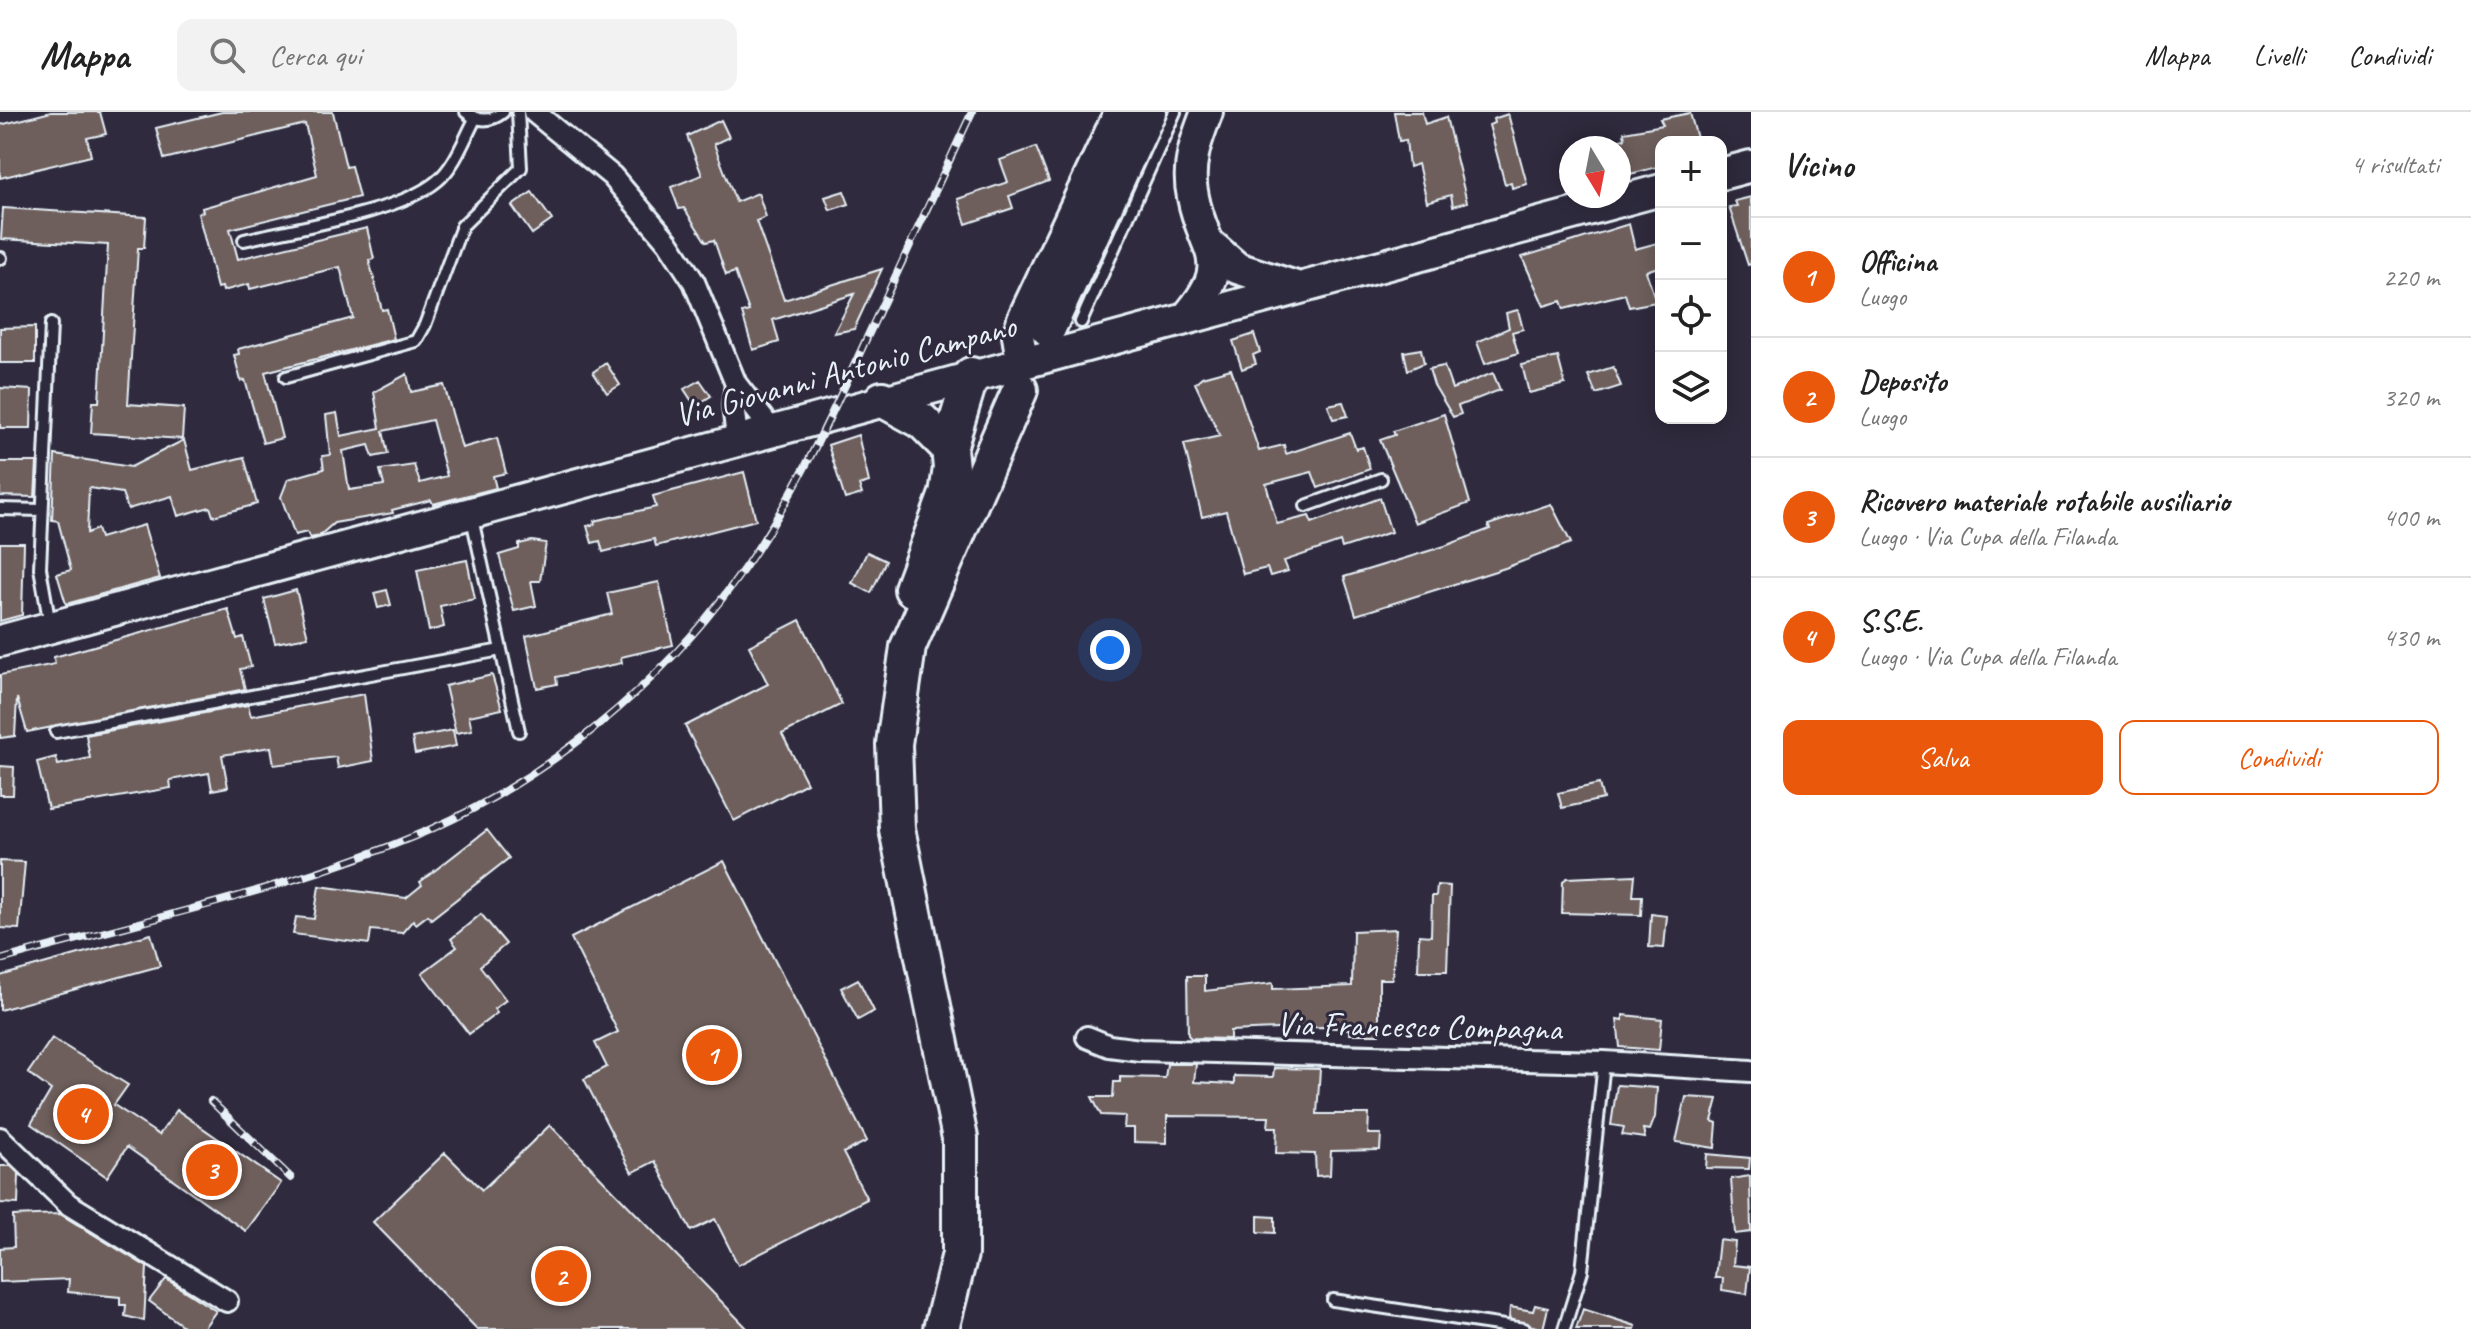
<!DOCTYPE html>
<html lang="it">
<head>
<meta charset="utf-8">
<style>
	:root { --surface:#fff; --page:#f2f2f2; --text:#222; --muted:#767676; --line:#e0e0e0; --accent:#ea580c }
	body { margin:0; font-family:Caveat,sans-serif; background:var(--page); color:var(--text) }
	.controls { position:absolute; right:24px; top:24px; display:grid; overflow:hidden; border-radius:16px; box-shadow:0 4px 20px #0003 }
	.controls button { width:72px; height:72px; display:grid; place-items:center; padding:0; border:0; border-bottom:2px solid var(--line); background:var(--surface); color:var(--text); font:40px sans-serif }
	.compass { position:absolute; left:1559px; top:24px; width:72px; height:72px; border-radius:50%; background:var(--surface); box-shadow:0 4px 20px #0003; rotate:170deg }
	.you { position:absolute; left:1110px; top:538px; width:28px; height:28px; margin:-20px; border:6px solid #fff; border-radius:50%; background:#1a73e8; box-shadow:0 0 0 12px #1a73e833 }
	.badge { display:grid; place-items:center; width:52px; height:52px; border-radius:50%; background:var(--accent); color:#fff; font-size:26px; font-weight:700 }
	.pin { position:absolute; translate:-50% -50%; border:4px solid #fff; box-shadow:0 2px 8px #0006 }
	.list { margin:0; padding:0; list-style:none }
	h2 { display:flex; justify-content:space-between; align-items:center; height:104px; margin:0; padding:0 32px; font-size:34px }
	h2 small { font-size:26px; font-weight:400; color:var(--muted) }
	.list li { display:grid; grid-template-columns:52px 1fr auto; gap:24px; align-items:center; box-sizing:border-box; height:120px; padding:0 32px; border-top:2px solid var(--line) }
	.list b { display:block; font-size:30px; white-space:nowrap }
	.list p { margin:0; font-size:26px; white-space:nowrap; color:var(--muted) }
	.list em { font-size:26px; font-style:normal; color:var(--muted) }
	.actions { display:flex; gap:16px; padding:24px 32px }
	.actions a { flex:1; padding:18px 0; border:2px solid var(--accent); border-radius:16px; text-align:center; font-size:28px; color:var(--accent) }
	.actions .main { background:var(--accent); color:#fff }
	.icon { flex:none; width:44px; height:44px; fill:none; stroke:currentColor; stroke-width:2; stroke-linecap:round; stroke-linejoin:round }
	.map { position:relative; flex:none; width:1751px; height:1217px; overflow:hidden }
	header { display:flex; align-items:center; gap:48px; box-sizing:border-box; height:112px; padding:0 40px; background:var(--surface); border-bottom:2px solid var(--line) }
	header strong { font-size:38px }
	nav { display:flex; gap:44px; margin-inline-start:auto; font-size:28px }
	.search { width:560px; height:72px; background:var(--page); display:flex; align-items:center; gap:20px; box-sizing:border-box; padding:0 28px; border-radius:16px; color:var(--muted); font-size:30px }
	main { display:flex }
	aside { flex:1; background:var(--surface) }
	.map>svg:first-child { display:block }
	.building { fill:#6e5e5b; stroke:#e8f1f8; stroke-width:2; fill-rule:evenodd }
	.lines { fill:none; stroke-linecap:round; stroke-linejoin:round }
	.service-casing { stroke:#e8f1f8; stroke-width:16 }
	.minor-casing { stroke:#e8f1f8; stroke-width:26 }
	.secondary-casing { stroke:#e8f1f8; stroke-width:36 }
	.trunk-casing { stroke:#e8f1f8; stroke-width:40 }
	.service { stroke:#2f2a3d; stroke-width:10 }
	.minor { stroke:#2f2a3d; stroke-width:20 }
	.secondary { stroke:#2f2a3d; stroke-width:30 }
	.trunk { stroke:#2f2a3d; stroke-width:34 }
	.rail-casing { stroke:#e8f1f8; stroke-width:8 }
	.rail { stroke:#2f2a3d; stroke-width:5; stroke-dasharray:15; stroke-linecap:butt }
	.labels { text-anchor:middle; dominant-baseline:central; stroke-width:6; stroke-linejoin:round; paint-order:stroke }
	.street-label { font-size:34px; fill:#e8f1f8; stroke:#2f2a3d }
</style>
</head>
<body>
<header>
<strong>Mappa</strong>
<div class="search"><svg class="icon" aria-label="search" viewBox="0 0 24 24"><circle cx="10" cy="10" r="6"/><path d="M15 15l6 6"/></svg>Cerca qui</div>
<nav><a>Mappa</a><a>Livelli</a><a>Condividi</a></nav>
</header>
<main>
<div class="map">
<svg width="1751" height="1217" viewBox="0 0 1751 1217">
	<rect width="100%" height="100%" fill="#2f2a3d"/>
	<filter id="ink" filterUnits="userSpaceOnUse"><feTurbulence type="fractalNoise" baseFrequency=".0125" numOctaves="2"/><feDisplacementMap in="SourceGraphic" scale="16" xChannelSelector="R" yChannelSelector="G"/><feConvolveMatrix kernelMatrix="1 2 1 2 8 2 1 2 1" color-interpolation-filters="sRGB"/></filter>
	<g filter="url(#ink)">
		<path class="building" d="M 51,0 L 100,0 L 106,22 L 87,26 L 91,44 L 0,66 L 0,13 Z
			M 222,0 L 333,0 L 346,55 L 351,54 L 359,85 L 230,117 L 238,147 L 367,116 L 374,147 L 369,148 L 382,198 L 387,197 L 394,227 L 265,260 L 282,326 L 263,331 L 245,268 L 241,269 L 234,243 L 239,242 L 238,237 L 353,206 L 340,155 L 250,177 L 249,172 L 223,179 L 222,175 L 217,176 L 198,101 L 203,100 L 202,96 L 317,63 L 305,12 L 164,47 L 156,16 Z
			M 1394,0 L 1422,0 L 1425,12 L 1446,5 L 1467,90 L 1453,94 L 1451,83 L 1427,90 L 1418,52 L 1409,55 L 1406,28 L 1399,29 Z
			M 1690,1 L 1698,30 L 1661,30 L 1661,54 L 1619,65 L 1619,28 L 1625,27 L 1624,20 L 1663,13 L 1660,7 Z
			M 1508,2 L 1527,72 L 1512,76 L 1511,70 L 1505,72 L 1489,13 L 1494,11 L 1493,7 Z
			M 721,8 L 729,25 L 714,32 L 736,90 L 758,81 L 766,105 L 756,109 L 784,188 L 882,157 L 854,217 L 834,221 L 854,182 L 773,208 L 779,230 L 753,238 L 742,201 L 749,199 L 735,160 L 726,163 L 714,128 L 706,130 L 684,96 L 679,97 L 671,75 L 702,63 L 687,24 Z
			M 1036,35 L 1049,69 L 1009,84 L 1013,96 L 966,112 L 958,87 L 1008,70 L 1000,48 Z
			M 844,79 L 849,92 L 830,98 L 825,85 Z
			M 532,80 L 552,108 L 532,122 L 512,94 Z
			M 1751,85 L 1751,152 L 1748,153 L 1729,95 L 1737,94 L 1735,89 Z
			M 3,96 L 146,105 L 144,136 L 138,136 L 128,292 L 184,296 L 182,327 L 91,321 L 93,290 L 99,290 L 108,133 L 1,127 Z
			M 1629,112 L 1635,137 L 1661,130 L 1661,154 L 1646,159 L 1656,190 L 1629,195 L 1625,182 L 1564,197 L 1561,189 L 1544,194 L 1522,145 Z
			M 1518,198 L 1523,217 L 1512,220 L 1518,241 L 1485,252 L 1477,230 L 1509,216 L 1506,201 Z
			M 35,215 L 35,251 L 0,251 L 0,216 Z
			M 1254,222 L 1260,240 L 1253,243 L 1256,252 L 1242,257 L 1233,229 Z
			M 1421,237 L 1424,251 L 1408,258 L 1404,240 Z
			M 1558,245 L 1565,272 L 1529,281 L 1522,253 Z
			M 606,251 L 620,273 L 607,281 L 593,260 Z
			M 1444,254 L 1452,277 L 1493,261 L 1500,278 L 1458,294 L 1461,302 L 1453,305 L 1434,273 L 1429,257 Z
			M 1613,255 L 1621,274 L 1596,282 L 1588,263 Z
			M 1231,257 L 1259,339 L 1284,333 L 1286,342 L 1350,321 L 1356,337 L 1363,335 L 1370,357 L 1318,376 L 1312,360 L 1266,372 L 1277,412 L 1309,404 L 1312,411 L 1380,386 L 1391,420 L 1342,436 L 1340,430 L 1284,449 L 1288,459 L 1270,464 L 1267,456 L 1243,462 L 1226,399 L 1202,405 L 1184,332 L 1220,324 L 1195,271 L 1202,265 Z
			M 407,262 L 411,280 L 444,273 L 462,336 L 497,326 L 506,361 L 493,364 L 496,376 L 433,392 L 431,388 L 392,398 L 393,401 L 334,411 L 319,424 L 310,426 L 307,420 L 295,423 L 281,385 L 288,367 L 324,357 L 322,344 L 330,343 L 326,303 L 337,301 L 341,324 L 380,316 L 374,280 ZM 432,308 L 447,364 L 420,371 L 414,353 L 380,358 L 384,373 L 349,378 L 343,339 L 369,333 L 373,345 L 388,342 L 383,319 Z
			M 700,268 L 711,284 L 695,294 L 684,277 Z
			M 0,276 L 32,278 L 31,316 L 0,316 Z
			M 1343,290 L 1348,304 L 1333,307 L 1328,293 Z
			M 1444,302 L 1470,391 L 1415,411 L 1380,328 L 1395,323 L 1393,319 Z
			M 858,323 L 869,370 L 859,373 L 862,382 L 845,387 L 828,333 Z
			M 184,328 L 192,358 L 244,345 L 257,392 L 213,404 L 210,395 L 178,404 L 172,384 L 128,397 L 122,381 L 89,376 L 87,421 L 97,417 L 100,426 L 144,413 L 160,466 L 66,492 L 57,462 L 71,458 L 58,409 L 52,408 L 55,343 L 131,355 Z
			M 0,350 L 37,350 L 35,385 L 0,384 Z
			M 744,360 L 756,408 L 656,434 L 654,427 L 603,440 L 600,429 L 592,431 L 587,414 L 595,412 L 594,409 L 656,395 L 653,384 Z
			M 1551,392 L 1571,431 L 1505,456 L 1356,503 L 1344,465 L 1445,434 L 1490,417 L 1488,413 Z
			M 532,429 L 546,431 L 540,469 L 531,469 L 536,494 L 514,499 L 499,443 L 519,437 L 519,432 Z
			M 0,431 L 24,431 L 22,503 L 0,509 Z
			M 867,440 L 886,449 L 871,481 L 852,471 Z
			M 467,448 L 475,487 L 440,494 L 444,515 L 429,519 L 417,458 Z
			M 659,470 L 673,533 L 621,545 L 622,551 L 556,565 L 557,572 L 537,576 L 526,524 L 612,502 L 607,481 Z
			M 296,478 L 308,525 L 275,531 L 264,487 Z
			M 387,478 L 391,493 L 378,496 L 374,481 Z
			M 228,497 L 237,527 L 243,525 L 251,555 L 240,557 L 245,577 L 27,620 L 17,586 L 15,624 L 0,626 L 0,563 L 55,552 L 54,545 Z
			M 800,508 L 842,592 L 782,622 L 807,671 L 734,709 L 685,614 L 768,572 L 749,534 Z
			M 492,563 L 502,597 L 469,604 L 472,618 L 456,621 L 445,574 Z
			M 364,582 L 373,649 L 338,656 L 336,645 L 274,653 L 271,635 L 222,643 L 228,675 L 212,678 L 209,661 L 170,668 L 171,676 L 48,697 L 37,650 L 56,645 L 58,653 L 90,646 L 86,623 L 248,593 L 251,604 Z
			M 453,618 L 456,634 L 415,642 L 412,626 Z
			M 0,654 L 14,655 L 13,683 L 0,683 Z
			M 1599,672 L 1603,687 L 1562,696 L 1558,681 Z
			M 487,718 L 509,746 L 431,807 L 428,803 L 416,812 L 413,808 L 402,821 L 371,818 L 369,832 L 293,822 L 296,805 L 314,807 L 319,774 L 406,786 L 422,773 L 420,770 Z
			M 0,749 L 25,750 L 19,817 L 0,816 Z
			M 724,749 L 867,1029 L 843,1041 L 867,1087 L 738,1153 L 715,1107 L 691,1119 L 655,1049 L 632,1061 L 584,967 L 607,955 L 595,931 L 618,920 L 571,826 Z
			M 1635,763 L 1633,784 L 1642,784 L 1641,803 L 1562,801 L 1563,769 L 1567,766 Z
			M 1437,773 L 1450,774 L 1447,859 L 1418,859 L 1419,823 L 1431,824 L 1432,784 L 1436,784 Z
			M 481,802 L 506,832 L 480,854 L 506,888 L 494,897 L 497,901 L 469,922 L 422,861 L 457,835 L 451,827 Z
			M 1651,802 L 1667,804 L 1664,836 L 1649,835 Z
			M 1396,817 L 1392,867 L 1379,867 L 1379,922 L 1349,922 L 1349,917 L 1322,915 L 1230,919 L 1230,927 L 1191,926 L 1188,923 L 1187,864 L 1205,864 L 1205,879 L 1273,871 L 1273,877 L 1352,874 L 1353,819 Z
			M 151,822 L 160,854 L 0,898 L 0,864 Z
			M 858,867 L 874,899 L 858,908 L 841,876 Z
			M 1623,903 L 1662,907 L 1659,938 L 1620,935 L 1617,907 L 1623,908 Z
			M 52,926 L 128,973 L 114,993 L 159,1023 L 177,998 L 281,1071 L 246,1119 L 127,1035 L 107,1065 L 31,1012 L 51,978 L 28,961 Z
			M 1167,952 L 1196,952 L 1194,970 L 1234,972 L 1234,964 L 1273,965 L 1274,956 L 1320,957 L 1317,1002 L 1369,1002 L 1368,1022 L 1381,1022 L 1380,1038 L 1331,1039 L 1330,1063 L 1316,1064 L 1315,1042 L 1276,1041 L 1277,1015 L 1268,1015 L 1269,1005 L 1167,1004 L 1167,1031 L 1134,1030 L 1134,1016 L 1124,1016 L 1125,1004 L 1101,1003 L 1092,985 L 1113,985 L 1114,970 L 1120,970 L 1120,965 L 1165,966 Z
			M 1617,973 L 1657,976 L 1655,1005 L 1650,1018 L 1643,1017 L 1645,1026 L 1622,1023 L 1624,1015 L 1611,1013 Z
			M 1686,985 L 1718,987 L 1712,1009 L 1717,1011 L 1715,1036 L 1676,1030 Z
			M 550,1013 L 613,1078 L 748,1217 L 477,1217 L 373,1110 L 445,1041 L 482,1078 Z
			M 1707,1042 L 1750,1046 L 1749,1057 L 1706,1056 Z
			M 0,1054 L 11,1054 L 19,1062 L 18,1092 L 0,1091 Z
			M 1750,1064 L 1751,1120 L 1735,1122 L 1731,1067 Z
			M 60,1102 L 147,1155 L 144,1209 L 125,1204 L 126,1193 L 120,1193 L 120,1185 L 68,1180 L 69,1167 L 0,1170 L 0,1136 L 14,1135 L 13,1104 Z
			M 1258,1104 L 1275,1105 L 1275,1121 L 1258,1120 Z
			M 1719,1128 L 1735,1130 L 1733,1153 L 1750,1155 L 1747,1182 L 1722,1178 L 1723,1166 L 1715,1166 Z
			M 166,1167 L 216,1199 L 203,1217 L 187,1217 L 149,1189 Z
			M 1535,1193 L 1548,1196 L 1543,1217 L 1509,1207 L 1510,1195 L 1533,1199 Z
			M 1583,1197 L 1636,1214 L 1635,1217 L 1576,1217 Z"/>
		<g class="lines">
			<defs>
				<path id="service" d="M 466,0 C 478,10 491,10 503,0
					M 244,128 C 294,116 399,101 437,69 C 455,54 464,28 475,7
					M 0,146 L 1,146
					M 1081,210 L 1175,0
					M 286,265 L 416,229 L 425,213 L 462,114 L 521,56 L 518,0
					M 1306,394 L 1381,367
					M 0,397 L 42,398
					M 471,402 L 519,619
					M 50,513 L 40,456 L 51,212
					M 56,620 L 501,538
					M 1333,1188 L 1524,1217
					M 1564,1217 L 1582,1159 L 1604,950"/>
				<path id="minor" d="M 534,0 L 612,64 L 668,130 L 694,170 L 736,272 L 771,317
					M 736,272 L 733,293 L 737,326
					M 1087,925 L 1109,934 L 1140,938 L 1604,950 L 1751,959
					M 0,1026 L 68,1092 L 227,1189"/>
				<path id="secondary" d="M 1721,62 L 1751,54
					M 1212,134 L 1237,156 L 1296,175
					M 1187,205 C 1236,148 1204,142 1193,85 C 1186,54 1196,28 1207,0
					M 1022,249 L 1018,224 L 1023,207 L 1120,0
					M 0,529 L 1661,78"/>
				<path id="trunk" d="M 1048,216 L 1148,0
					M 882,287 L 922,309 L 949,336
					M 912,477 L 947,382 L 951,356 L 949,336 L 971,263
					M 941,1217 L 960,1142 L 960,1026 L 897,717 L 894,632 L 908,535 L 1020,278"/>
			</defs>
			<use href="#service" class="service-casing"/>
			<use href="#minor" class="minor-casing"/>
			<use href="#secondary" class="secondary-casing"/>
			<use href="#trunk" class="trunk-casing"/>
			<use href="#service" class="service"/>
			<use href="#minor" class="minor"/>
			<use href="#secondary" class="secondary"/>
			<use href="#trunk" class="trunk"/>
			<defs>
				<path id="rail" d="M 0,848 C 143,808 293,777 429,718 C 549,665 659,574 736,468 C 789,395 827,313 864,232 C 900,154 936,77 972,0
					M 211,989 L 291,1066"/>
			</defs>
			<use href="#rail" class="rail-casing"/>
			<use href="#rail" class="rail"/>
		</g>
	</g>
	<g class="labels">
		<g class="street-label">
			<text transform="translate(845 258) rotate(-15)">Via Giovanni Antonio Campano</text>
			<text transform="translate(1419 914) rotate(1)">Via Francesco Compagna</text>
		</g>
	</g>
</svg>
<div class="controls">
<button>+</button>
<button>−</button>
<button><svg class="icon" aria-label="locate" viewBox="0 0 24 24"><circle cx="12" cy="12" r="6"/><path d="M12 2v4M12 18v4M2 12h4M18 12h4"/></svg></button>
<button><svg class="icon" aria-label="layers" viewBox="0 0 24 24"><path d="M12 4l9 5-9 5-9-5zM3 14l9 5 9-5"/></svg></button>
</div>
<svg class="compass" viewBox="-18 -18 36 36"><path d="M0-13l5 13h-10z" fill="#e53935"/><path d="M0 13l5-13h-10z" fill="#767676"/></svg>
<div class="you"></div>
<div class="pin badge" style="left:712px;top:943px">1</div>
<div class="pin badge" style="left:561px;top:1164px">2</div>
<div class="pin badge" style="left:212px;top:1058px">3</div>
<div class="pin badge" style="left:83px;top:1002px">4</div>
</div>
<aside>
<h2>Vicino<small>4 risultati</small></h2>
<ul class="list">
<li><span class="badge">1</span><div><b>Officina</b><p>Luogo</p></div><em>220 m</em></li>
<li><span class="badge">2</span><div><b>Deposito</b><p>Luogo</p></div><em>320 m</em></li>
<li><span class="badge">3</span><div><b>Ricovero materiale rotabile ausiliario</b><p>Luogo · Via Cupa della Filanda</p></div><em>400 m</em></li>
<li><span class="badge">4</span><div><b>S.S.E.</b><p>Luogo · Via Cupa della Filanda</p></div><em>430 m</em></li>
</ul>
<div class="actions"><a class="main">Salva</a><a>Condividi</a></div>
</aside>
</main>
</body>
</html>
